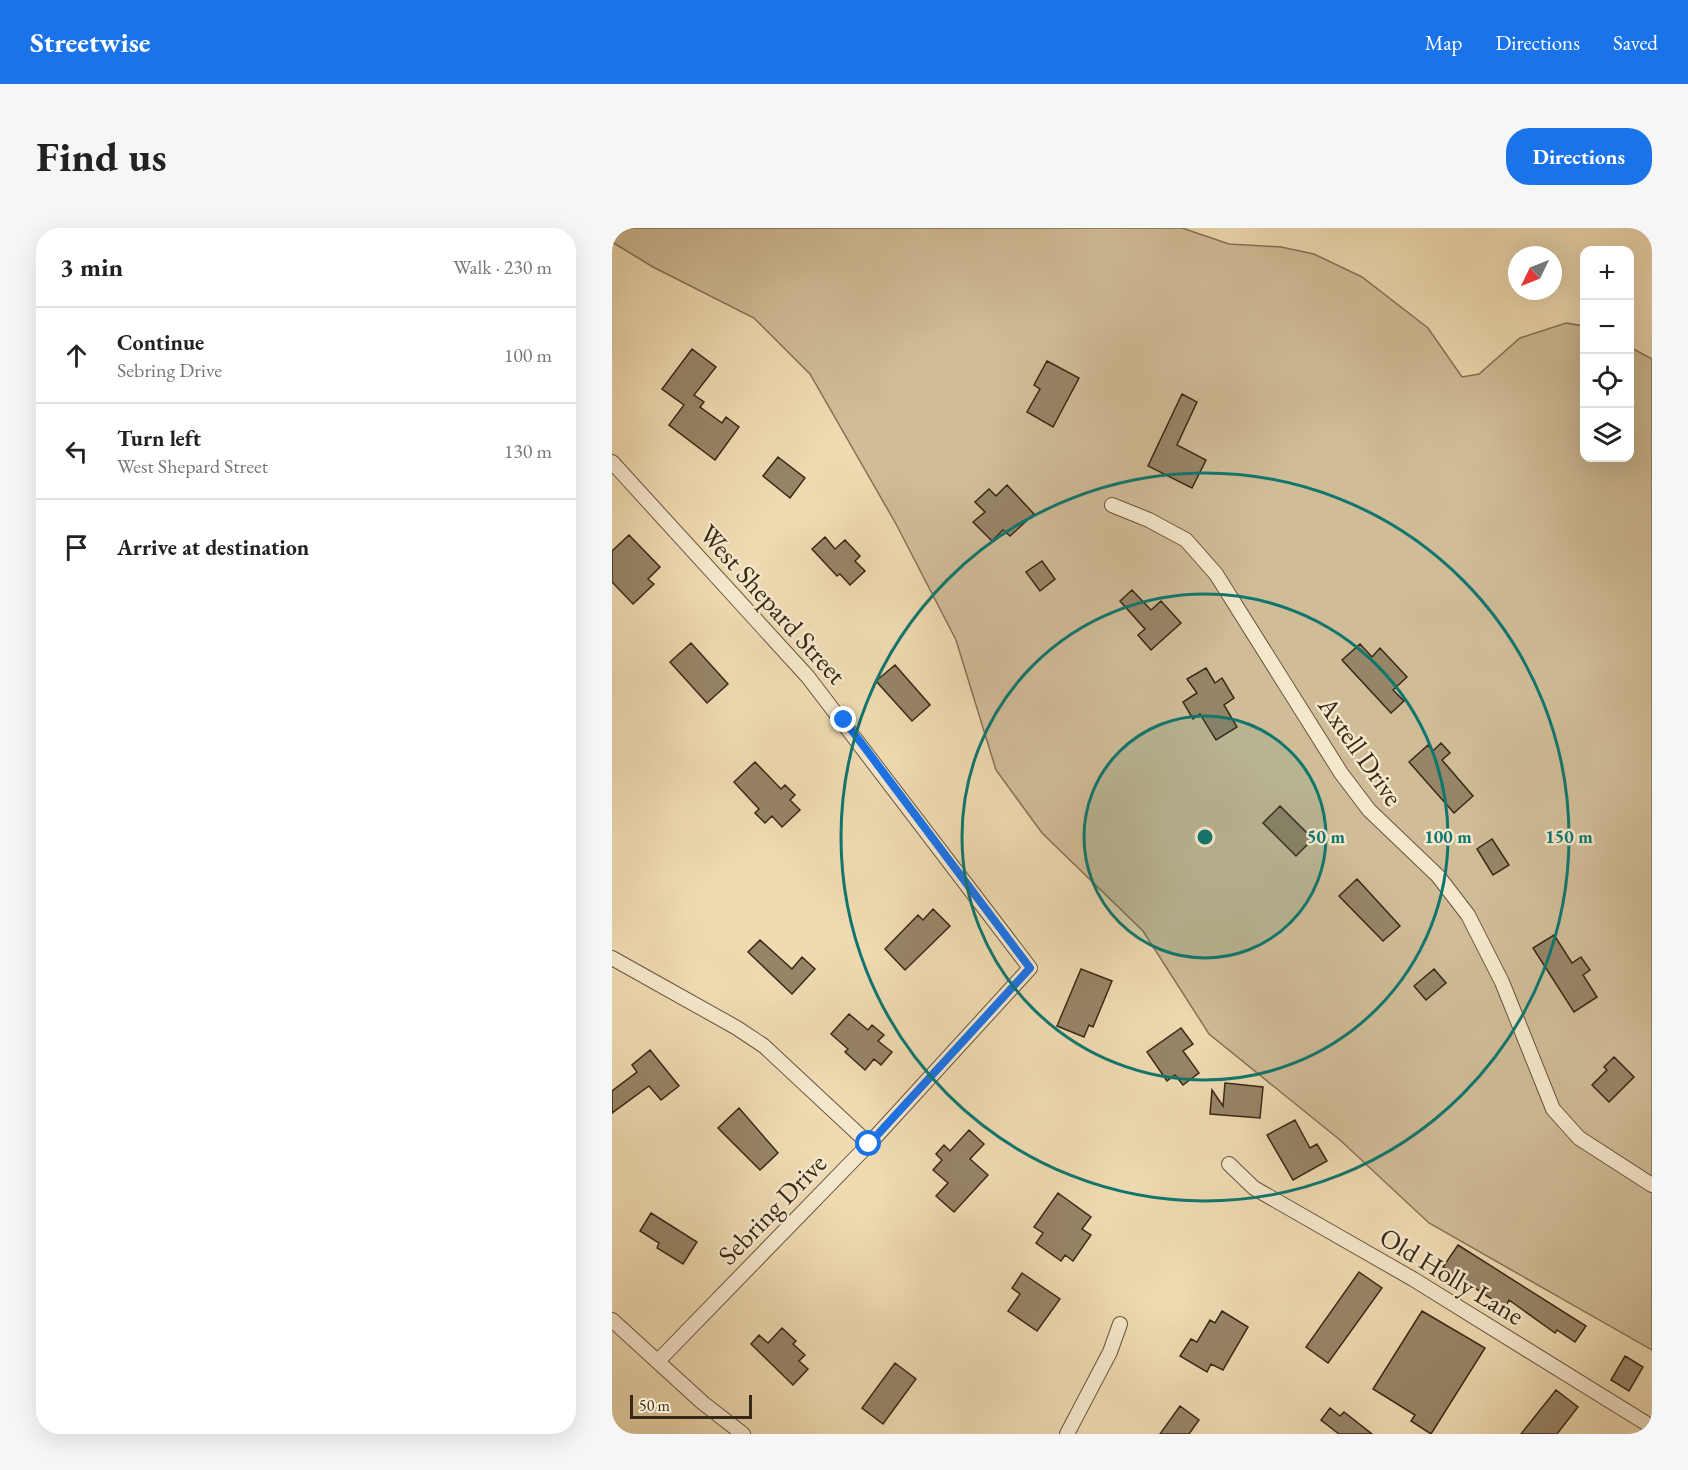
<!DOCTYPE html>
<html lang="en">
<head>
<meta charset="utf-8">
<style>
	:root { --surface:#fff; --page:#f6f6f6; --text:#222; --muted:#767676; --line:#e0e0e0; --accent:#1a73e8 }
	body { margin:0; font-family:"EB Garamond",serif; background:var(--page); color:var(--text) }
	.controls { position:absolute; right:18px; top:18px; display:grid; overflow:hidden; border-radius:12px; box-shadow:0 6px 24px #0002 }
	.controls button { width:54px; height:54px; display:grid; place-items:center; padding:0; border:0; border-bottom:2px solid var(--line); background:var(--surface); color:var(--text); font:30px sans-serif }
	.compass { position:absolute; left:896px; top:18px; width:54px; height:54px; border-radius:50%; background:var(--surface); box-shadow:0 6px 24px #0002; rotate:227deg }
	.scale { position:absolute; left:18px; bottom:15px; width:122px; box-sizing:border-box; padding-left:6px; border:3px solid #382917; border-top:0; font-size:16px; line-height:21px; white-space:nowrap; color:#382917; -webkit-text-stroke:4px #f5e7cc; paint-order:stroke }
	.stop { position:absolute; width:18px; height:18px; margin:-14px; border:4px solid #1a73e8; border-radius:50%; background:#fff }
	.stop.end { background:#1a73e8; border-color:#fff; box-shadow:0 2px 6px #0008 }
	.list { margin:0; padding:0; list-style:none }
	h2 { display:flex; justify-content:space-between; align-items:center; height:78px; margin:0; padding:0 24px; font-size:26px }
	h2 small { font-size:20px; font-weight:400; color:var(--muted) }
	.list li { display:grid; grid-template-columns:39px 1fr auto; gap:18px; align-items:center; box-sizing:border-box; height:96px; padding:0 24px; border-top:2px solid var(--line) }
	.list b { display:block; font-size:22px; white-space:nowrap }
	.list p { margin:0; font-size:20px; white-space:nowrap; color:var(--muted) }
	.list em { font-size:20px; font-style:normal; color:var(--muted) }
	.icon { flex:none; width:33px; height:33px; fill:none; stroke:currentColor; stroke-width:2; stroke-linecap:round; stroke-linejoin:round }
	.map { position:relative; flex:none; width:1040px; height:1206px; overflow:hidden; border-radius:24px }
	header { display:flex; align-items:center; gap:36px; box-sizing:border-box; height:84px; padding:0 30px; background:var(--accent); color:#fff }
	header strong { font-size:28px }
	nav { display:flex; gap:33px; margin-inline-start:auto; font-size:21px }
	.intro { display:flex; align-items:center; justify-content:space-between; box-sizing:border-box; height:144px; padding:0 36px }
	h1 { margin:0; font-size:42px }
	.button { padding:15px 27px; border-radius:24px; background:var(--accent); color:#fff; font-size:21px; font-weight:700 }
	main { display:flex; gap:36px; padding:0 36px }
	aside { flex:1; background:var(--surface); border-radius:24px; box-shadow:0 6px 24px #0002 }
	.map>svg:first-child { display:block }
	.green { fill:#d0bc97; stroke:#847257; stroke-width:1.5 }
	.building { fill:#978567; stroke:#382917; stroke-width:1.5 }
	.lines { fill:none; stroke-linecap:round; stroke-linejoin:round }
	.street-casing { stroke:#66553e; stroke-width:16 }
	.street { stroke:#f5e7cc; stroke-width:14 }
	.route { stroke:#1a73e8; stroke-width:8 }
	.ring { fill:none; stroke:#0f766e; stroke-width:3 }
	.labels { text-anchor:middle; dominant-baseline:central; stroke-width:5; stroke-linejoin:round; paint-order:stroke }
	.street-label { font-size:27px; fill:#382917; stroke:#f5e7cc }
	.centre { fill:#0f766e; stroke:#f5e7cc; stroke-width:3 }
	.ring-label { font-size:18px; text-anchor:middle; font-weight:bold; fill:#0f766e; stroke:#f5e7cc; stroke-width:5; stroke-linejoin:round; paint-order:stroke }
</style>
</head>
<body>
<header>
<strong>Streetwise</strong>
<nav><a>Map</a><a>Directions</a><a>Saved</a></nav>
</header>
<div class="intro"><h1>Find us</h1><a class="button">Directions</a></div>
<main>
<aside>
<h2>3 min<small>Walk · 230 m</small></h2>
<ul class="list">
<li><svg class="icon" aria-label="ahead" viewBox="0 0 24 24"><path d="M12 20V5M6 11l6-6 6 6"/></svg><div><b>Continue</b><p>Sebring Drive</p></div><em>100 m</em></li>
<li><svg class="icon" aria-label="left" viewBox="0 0 24 24"><path d="M17 20v-9H6M10 6l-5 5 5 5"/></svg><div><b>Turn left</b><p>West Shepard Street</p></div><em>130 m</em></li>
<li><svg class="icon" aria-label="arrive" viewBox="0 0 24 24"><path d="M6 21V4h12l-3 4 3 4H6"/></svg><div><b>Arrive at destination</b></div></li>
</ul>
</aside>
<div class="map">
<svg width="1040" height="1206" viewBox="0 0 1040 1206">
	<rect width="100%" height="100%" fill="#efdab1"/>
	<filter id="stains"><feTurbulence type="fractalNoise" baseFrequency=".00333" numOctaves="4"/><feColorMatrix values="0 0 0 0 .2 0 0 0 0 .09 0 0 0 0 .02 0 0 0 .5 -.17"/></filter>
	<radialGradient id="worn" r=".72"><stop offset=".6" stop-color="#630" stop-opacity="0"/><stop offset="1" stop-color="#630" stop-opacity=".3"/></radialGradient>
	<path class="green" d="M 0,0 L 570,0 L 617,16 L 669,19 L 702,26 L 750,49 L 816,100 L 850,149 L 867,146 L 908,110 L 954,95 L 972,98 L 972,230 L 1017,230 L 1018,119 L 1040,131 L 1040,1122 L 817,995 L 728,912 L 597,806 L 531,703 L 430,605 L 384,542 L 344,412 L 284,296 L 198,146 L 142,90 L 41,39 L 0,14 Z"/>
	<path class="building" d="M 80,121 L 104,139 L 82,167 L 92,174 L 88,179 L 110,195 L 114,189 L 127,199 L 103,232 L 57,197 L 72,177 L 50,161 Z
		M 435,133 L 467,150 L 441,199 L 415,184 L 428,161 L 422,157 Z
		M 570,166 L 585,174 L 565,217 L 594,232 L 580,260 L 536,238 Z
		M 166,229 L 193,250 L 178,270 L 151,248 Z
		M 395,257 L 422,286 L 398,308 L 391,302 L 380,313 L 361,294 L 373,284 L 363,274 L 377,261 L 384,268 Z
		M 17,307 L 48,339 L 36,351 L 42,356 L 21,376 L 0,354 L 0,323 Z
		M 213,309 L 223,321 L 233,312 L 248,328 L 243,333 L 253,343 L 238,357 L 228,346 L 225,348 L 200,321 Z
		M 430,333 L 443,351 L 428,363 L 414,344 Z
		M 520,362 L 539,382 L 549,373 L 569,395 L 539,422 L 526,407 L 533,401 L 508,373 Z
		M 79,415 L 116,456 L 95,475 L 58,434 Z
		M 748,416 L 760,429 L 768,420 L 795,449 L 781,462 L 792,473 L 779,485 L 730,432 Z
		M 283,437 L 318,477 L 300,493 L 264,453 Z
		M 594,440 L 603,455 L 610,450 L 622,470 L 612,477 L 625,499 L 604,512 L 588,486 L 581,491 L 571,474 L 585,465 L 575,451 Z
		M 829,515 L 838,525 L 830,532 L 861,568 L 842,585 L 797,534 L 816,517 L 821,523 Z
		M 143,534 L 169,561 L 173,557 L 183,567 L 178,572 L 188,582 L 170,599 L 160,588 L 153,595 L 143,585 L 147,581 L 122,554 Z
		M 668,578 L 701,611 L 684,628 L 651,595 Z
		M 880,611 L 897,637 L 881,647 L 865,621 Z
		M 745,651 L 788,698 L 771,713 L 727,668 Z
		M 321,681 L 338,698 L 293,742 L 273,721 L 306,687 L 311,692 Z
		M 942,707 L 960,735 L 969,729 L 978,742 L 971,747 L 985,769 L 962,784 L 921,720 Z
		M 148,712 L 180,741 L 190,729 L 203,741 L 180,766 L 136,724 Z
		M 469,741 L 500,753 L 481,799 L 477,797 L 472,809 L 445,798 Z
		M 822,741 L 834,755 L 814,772 L 802,758 Z
		M 237,786 L 256,802 L 260,797 L 272,807 L 266,813 L 280,824 L 269,837 L 262,831 L 253,842 L 233,824 L 236,821 L 219,806 Z
		M 569,800 L 581,816 L 571,823 L 587,845 L 571,857 L 563,847 L 555,853 L 535,824 Z
		M 38,822 L 67,858 L 49,872 L 37,858 L 0,885 L 0,863 L 25,844 L 20,837 Z
		M 1002,829 L 1022,849 L 997,874 L 980,857 L 995,842 L 992,839 Z
		M 613,855 L 651,859 L 648,890 L 598,886 L 600,862 L 611,878 Z
		M 127,880 L 166,925 L 148,942 L 106,900 Z
		M 683,892 L 698,920 L 705,916 L 715,933 L 681,952 L 655,907 Z
		M 357,902 L 372,916 L 358,931 L 376,947 L 342,984 L 324,968 L 336,955 L 321,942 L 330,932 L 324,926 L 332,917 L 338,923 Z
		M 446,965 L 479,989 L 470,1001 L 479,1007 L 461,1033 L 453,1027 L 449,1033 L 424,1015 L 431,1005 L 422,999 Z
		M 39,985 L 85,1014 L 71,1036 L 45,1020 L 47,1015 L 28,1003 Z
		M 846,1017 L 974,1098 L 963,1114 L 945,1102 L 943,1105 L 897,1072 L 893,1080 L 831,1039 Z
		M 747,1044 L 770,1060 L 716,1135 L 694,1119 Z
		M 410,1045 L 448,1071 L 425,1103 L 396,1083 L 408,1066 L 400,1060 Z
		M 610,1083 L 636,1099 L 611,1142 L 599,1136 L 595,1144 L 568,1128 L 579,1111 L 585,1114 L 598,1092 L 603,1095 Z
		M 810,1083 L 873,1120 L 819,1206 L 799,1193 L 803,1187 L 761,1161 Z
		M 170,1100 L 184,1113 L 181,1116 L 193,1127 L 187,1133 L 196,1141 L 181,1157 L 139,1116 L 147,1107 L 156,1115 Z
		M 1013,1128 L 1031,1139 L 1017,1163 L 999,1152 Z
		M 283,1135 L 304,1151 L 271,1196 L 250,1180 Z
		M 944,1162 L 966,1179 L 945,1206 L 909,1206 Z
		M 568,1178 L 587,1192 L 577,1206 L 548,1206 Z
		M 718,1180 L 728,1188 L 732,1184 L 760,1206 L 727,1206 L 709,1192 Z"/>
	<g class="lines">
		<defs>
			<path id="street" d="M 0,234 L 196,449 L 418,740 L 257,916 L 46,1133
				M 500,277 L 537,292 L 574,312 L 604,346 L 729,545 L 757,582 L 826,648 L 856,687 L 890,754 L 941,881 L 967,910 L 1040,957
				M 0,730 L 125,800 L 152,818 L 257,916
				M 617,936 L 642,960 L 801,1051 L 1040,1199
				M 0,1092 L 91,1175 L 131,1206
				M 455,1206 L 498,1124 L 508,1096"/>
		</defs>
		<use href="#street" class="street-casing"/>
		<use href="#street" class="street"/>
	</g>
	<g class="lines">
		<path class="route" d="M 232,492 L 418,740 L 257,916"/>
	</g>
	<circle cx="593" cy="609" r="121" fill="#0f766e" fill-opacity=".12"/>
	<g class="ring">
		<circle cx="593" cy="609" r="121"/>
		<circle cx="593" cy="609" r="243"/>
		<circle cx="593" cy="609" r="364"/>
	</g>
	<g class="labels">
		<g class="street-label">
			<text transform="translate(161 376) rotate(48)">West Shepard Street</text>
			<text transform="translate(749 523) rotate(55)">Axtell Drive</text>
			<text transform="translate(160 981) rotate(-46)">Sebring Drive</text>
			<text transform="translate(840 1048) rotate(31)">Old Holly Lane</text>
		</g>
	</g>
	<circle cx="593" cy="609" r="9" class="centre"/>
	<g class="ring-label">
		<text x="714" y="615">50 m</text>
		<text x="836" y="615">100 m</text>
		<text x="957" y="615">150 m</text>
	</g>
	<rect width="100%" height="100%" filter="url(#stains)"/>
	<rect width="100%" height="100%" fill="url(#worn)"/>
</svg>
<div class="controls">
<button>+</button>
<button>−</button>
<button><svg class="icon" aria-label="locate" viewBox="0 0 24 24"><circle cx="12" cy="12" r="6"/><path d="M12 2v4M12 18v4M2 12h4M18 12h4"/></svg></button>
<button><svg class="icon" aria-label="layers" viewBox="0 0 24 24"><path d="M12 4l9 5-9 5-9-5zM3 14l9 5 9-5"/></svg></button>
</div>
<svg class="compass" viewBox="-18 -18 36 36"><path d="M0-13l5 13h-10z" fill="#e53935"/><path d="M0 13l5-13h-10z" fill="#767676"/></svg>
<div class="scale">50 m</div>
<div class="stop" style="left:257px;top:916px"></div>
<div class="stop end" style="left:232px;top:492px"></div>
</div>
</main>
</body>
</html>
